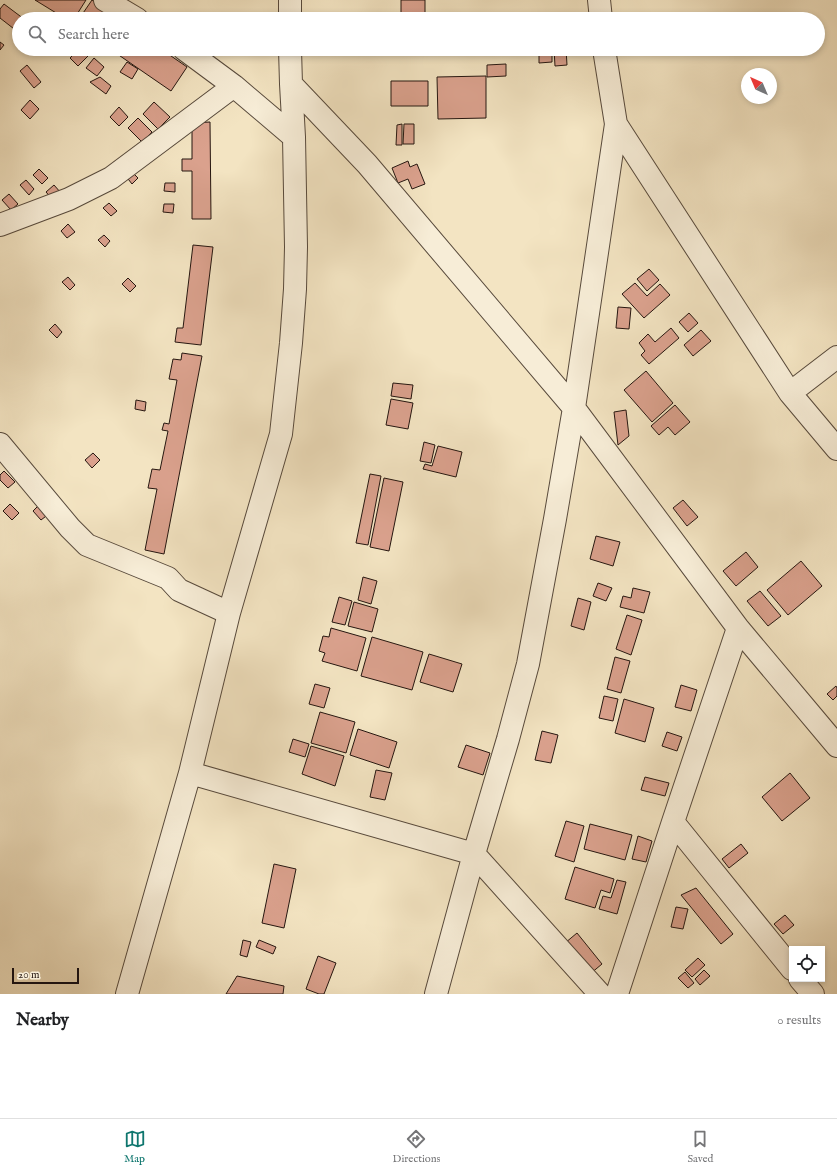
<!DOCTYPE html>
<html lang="en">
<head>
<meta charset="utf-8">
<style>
	:root { --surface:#fff; --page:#f6f6f6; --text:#202124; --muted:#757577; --line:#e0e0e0; --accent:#0f766e }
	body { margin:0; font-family:"IM FELL English",serif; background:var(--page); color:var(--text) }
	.controls { position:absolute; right:12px; bottom:12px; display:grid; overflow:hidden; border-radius:0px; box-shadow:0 2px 6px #0003 }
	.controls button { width:36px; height:36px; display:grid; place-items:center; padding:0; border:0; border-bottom:1px solid var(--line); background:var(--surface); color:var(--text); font:20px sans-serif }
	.compass { position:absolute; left:741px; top:68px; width:36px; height:36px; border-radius:50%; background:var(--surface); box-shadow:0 2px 6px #0003; rotate:316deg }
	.scale { position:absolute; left:12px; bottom:10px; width:67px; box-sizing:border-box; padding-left:4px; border:2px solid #251610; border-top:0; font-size:11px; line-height:14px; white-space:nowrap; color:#251610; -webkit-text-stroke:3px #f7edd7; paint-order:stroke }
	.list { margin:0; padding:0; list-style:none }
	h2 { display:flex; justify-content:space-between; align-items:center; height:52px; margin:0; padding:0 16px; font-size:17px }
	h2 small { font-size:13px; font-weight:400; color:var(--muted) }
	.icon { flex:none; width:22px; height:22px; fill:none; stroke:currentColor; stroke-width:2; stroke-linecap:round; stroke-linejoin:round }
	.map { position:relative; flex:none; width:837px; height:994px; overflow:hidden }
	.search { position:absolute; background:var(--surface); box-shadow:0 2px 6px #0003; left:12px; right:12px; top:12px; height:44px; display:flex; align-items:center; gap:10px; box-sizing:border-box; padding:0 14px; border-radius:22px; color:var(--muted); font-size:15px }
	.sheet { height:124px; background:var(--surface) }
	nav { display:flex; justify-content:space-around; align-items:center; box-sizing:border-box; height:56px; border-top:1px solid var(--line); background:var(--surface); font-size:11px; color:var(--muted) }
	nav a { display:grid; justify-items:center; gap:2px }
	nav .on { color:var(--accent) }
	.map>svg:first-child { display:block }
	.building { fill:#daa18d; stroke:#251610 }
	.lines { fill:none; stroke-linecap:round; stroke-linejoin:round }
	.minor-casing { stroke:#584a3c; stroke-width:24 }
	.minor { stroke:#f7edd7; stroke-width:22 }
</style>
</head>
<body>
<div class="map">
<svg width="837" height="994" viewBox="0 0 837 994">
	<rect width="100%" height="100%" fill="#f3e4c2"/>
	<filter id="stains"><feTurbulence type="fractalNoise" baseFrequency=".005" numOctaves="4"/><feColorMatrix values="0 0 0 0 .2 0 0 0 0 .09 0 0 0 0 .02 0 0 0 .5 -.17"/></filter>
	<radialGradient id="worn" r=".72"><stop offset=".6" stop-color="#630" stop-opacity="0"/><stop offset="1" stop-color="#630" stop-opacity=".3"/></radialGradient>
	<path class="building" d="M 35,0 L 86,0 L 74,19 L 66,19 Z
		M 92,0 L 118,19 L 79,19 Z
		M 401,0 L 425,0 L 425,13 L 401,14 Z
		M 4,4 L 24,19 L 19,19 L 18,32 L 0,18 L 0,9 Z
		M 0,42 L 4,45 L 0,50 Z
		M 79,49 L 85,49 L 90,54 L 78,66 L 70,58 Z
		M 110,49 L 161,49 L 187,67 L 171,91 Z
		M 402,49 L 427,49 L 427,53 L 402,54 Z
		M 523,49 L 552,49 L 552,62 L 539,63 L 539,52 L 523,52 Z
		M 554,49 L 566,49 L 567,65 L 555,66 Z
		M 94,58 L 104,67 L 97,76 L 86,68 Z
		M 127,62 L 138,69 L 132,79 L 120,72 Z
		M 506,64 L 506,76 L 487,77 L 487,65 Z
		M 27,65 L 41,82 L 34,88 L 20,71 Z
		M 486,76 L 486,118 L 438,119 L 437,77 Z
		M 100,77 L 111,86 L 106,94 L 90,82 Z
		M 391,81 L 428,81 L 428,106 L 391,106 Z
		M 30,100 L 39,109 L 30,119 L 21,110 Z
		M 154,102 L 170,117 L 158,129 L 143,114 Z
		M 119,107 L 128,117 L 119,126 L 110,117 Z
		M 138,118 L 152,132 L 142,142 L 128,128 Z
		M 210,122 L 211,219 L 192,219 L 192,171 L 182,171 L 182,159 L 192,159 L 192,123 Z
		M 402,124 L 402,145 L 396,145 L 397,125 Z
		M 404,124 L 414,124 L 414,144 L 403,144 Z
		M 408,161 L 410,167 L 417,164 L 425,184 L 412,189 L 408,179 L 398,183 L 392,168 Z
		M 39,169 L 48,178 L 42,184 L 33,175 Z
		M 130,170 L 138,178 L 132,184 L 125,175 Z
		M 26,180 L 34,189 L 29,195 L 20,185 Z
		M 165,183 L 175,183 L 175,192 L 164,191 Z
		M 54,185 L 61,193 L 53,200 L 46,192 Z
		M 9,194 L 18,204 L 11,210 L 2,200 Z
		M 109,203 L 117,211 L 111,216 L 103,208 Z
		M 164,204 L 174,204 L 173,213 L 163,212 Z
		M 68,224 L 75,232 L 67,238 L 61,231 Z
		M 104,235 L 110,241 L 105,247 L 98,240 Z
		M 193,245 L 213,247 L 201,345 L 175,342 L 177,328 L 183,328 Z
		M 649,269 L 659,280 L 647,291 L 637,279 Z
		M 68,277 L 75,285 L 70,290 L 62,282 Z
		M 128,278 L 136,286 L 130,292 L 122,284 Z
		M 635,283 L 647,296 L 660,284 L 670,295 L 644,318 L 622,294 Z
		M 618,307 L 631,308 L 629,329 L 616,328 Z
		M 689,313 L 698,323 L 688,332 L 679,322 Z
		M 55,324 L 62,332 L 57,338 L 49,330 Z
		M 671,328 L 679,338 L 649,364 L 641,355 L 645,351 L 639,343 L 648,334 L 655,342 Z
		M 701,330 L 711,341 L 693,356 L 684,345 Z
		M 182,353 L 202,356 L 164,554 L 145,550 L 157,489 L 148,488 L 152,469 L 160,470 L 168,431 L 162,430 L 164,423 L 169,424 L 177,380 L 169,379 L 173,359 L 181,360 Z
		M 646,371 L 673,403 L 652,422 L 624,390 Z
		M 393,383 L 413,385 L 411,399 L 391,396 Z
		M 391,399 L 413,403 L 408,429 L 386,425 Z
		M 136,400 L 146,402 L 145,411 L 135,409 Z
		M 675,405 L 690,422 L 675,435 L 668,427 L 659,435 L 651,426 Z
		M 626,410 L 629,436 L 618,445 L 614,412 Z
		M 424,442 L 435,445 L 431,463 L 420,461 Z
		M 438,446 L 462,452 L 456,477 L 423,469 L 425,464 L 432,466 Z
		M 93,453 L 100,460 L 92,468 L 85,460 Z
		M 4,471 L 15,482 L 8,488 L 0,480 L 0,475 Z
		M 370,474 L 381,476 L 368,545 L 356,543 Z
		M 384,478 L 403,482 L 389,551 L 370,547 Z
		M 683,500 L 698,517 L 687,526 L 673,508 Z
		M 41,503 L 50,513 L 41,520 L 33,511 Z
		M 10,504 L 19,513 L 12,520 L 3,511 Z
		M 596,536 L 620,542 L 613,566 L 590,559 Z
		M 746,552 L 758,567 L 736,586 L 723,571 Z
		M 801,561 L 822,586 L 788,615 L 767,590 Z
		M 363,577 L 377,581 L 371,604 L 358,600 Z
		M 598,583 L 612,588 L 606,601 L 593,596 Z
		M 633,588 L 650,592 L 644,613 L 620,607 L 623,596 L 631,598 Z
		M 760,591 L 781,616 L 768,626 L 747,601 Z
		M 339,597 L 352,601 L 345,625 L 332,622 Z
		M 578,598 L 591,602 L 584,630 L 571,626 Z
		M 354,602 L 378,609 L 372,632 L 348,626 Z
		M 627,615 L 642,620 L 631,655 L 616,649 Z
		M 331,628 L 366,638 L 357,671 L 322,661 L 325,653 L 319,651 L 323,636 L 329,637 Z
		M 372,637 L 423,652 L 412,690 L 361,676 Z
		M 429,654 L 462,664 L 453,692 L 420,682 Z
		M 615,657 L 630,661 L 621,693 L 607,689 Z
		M 315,684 L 330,688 L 324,708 L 309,704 Z
		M 681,685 L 697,690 L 691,711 L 675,707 Z
		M 836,686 L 837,688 L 837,696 L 833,700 L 827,694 Z
		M 604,696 L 618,699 L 613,721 L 599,718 Z
		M 624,699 L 654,708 L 645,742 L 615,733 Z
		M 320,712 L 355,722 L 346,753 L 311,743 Z
		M 358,729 L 397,742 L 389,768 L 350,755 Z
		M 542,731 L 558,735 L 551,763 L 535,760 Z
		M 667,732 L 682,737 L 677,751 L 662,746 Z
		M 293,739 L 309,744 L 305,757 L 289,752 Z
		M 466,745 L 490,753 L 483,775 L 458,767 Z
		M 311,746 L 344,756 L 335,786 L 302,774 Z
		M 376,770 L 392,773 L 385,800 L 370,797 Z
		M 790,773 L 810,798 L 782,821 L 762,797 Z
		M 645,777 L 669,783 L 665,796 L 641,790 Z
		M 566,821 L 584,826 L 574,862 L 555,856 Z
		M 590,824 L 632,835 L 625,860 L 584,849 Z
		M 638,836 L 652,841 L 646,862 L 632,859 Z
		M 741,844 L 748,853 L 729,868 L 722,859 Z
		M 274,864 L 296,869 L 284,928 L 262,923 Z
		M 575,867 L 614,879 L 610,893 L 601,890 L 595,908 L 565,899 Z
		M 617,880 L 626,882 L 617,914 L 599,909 L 603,896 L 611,898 Z
		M 696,888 L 733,934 L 721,944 L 681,895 Z
		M 676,907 L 688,909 L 683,929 L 671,927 Z
		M 785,915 L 794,925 L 783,934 L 774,924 Z
		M 577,933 L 602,964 L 590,974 L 565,943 Z
		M 243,940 L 251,942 L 247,957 L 240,955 Z
		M 259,940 L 276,947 L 273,954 L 256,947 Z
		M 318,956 L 336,963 L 324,994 L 319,994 L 306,989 Z
		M 698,958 L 705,965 L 692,977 L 685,970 Z
		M 704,970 L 710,976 L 700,985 L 695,979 Z
		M 685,972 L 694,983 L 688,988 L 678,978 Z
		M 237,976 L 284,986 L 283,994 L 226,994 Z"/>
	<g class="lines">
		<defs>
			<path id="minor" d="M 105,0 L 137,19
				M 290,0 L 290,19
				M 599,0 L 601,19
				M 184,49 L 234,86 L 294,137
				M 291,84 L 367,164 L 574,408 L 738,628 L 837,746
				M 616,124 L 790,393 L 837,449
				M 0,225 L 69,199 L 111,178 L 234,86
				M 790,393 L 837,357
				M 0,444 L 70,528 L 87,545 L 168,578 L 179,590 L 229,613
				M 190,773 L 474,854 L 600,994
				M 673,822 L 792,969
				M 800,979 L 813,994
				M 127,994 L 190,773 L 229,613 L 281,434 L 291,343 L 295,289 L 296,247 L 294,137 L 291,84 L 290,49
				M 436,994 L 474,854 L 508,739 L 528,664 L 555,519 L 574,408 L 616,124 L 604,49
				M 617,994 L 673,822 L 738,628"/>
		</defs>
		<use href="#minor" class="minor-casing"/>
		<use href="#minor" class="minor"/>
	</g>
	<rect width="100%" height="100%" filter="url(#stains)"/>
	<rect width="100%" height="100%" fill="url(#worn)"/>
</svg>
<div class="controls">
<button><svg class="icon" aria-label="locate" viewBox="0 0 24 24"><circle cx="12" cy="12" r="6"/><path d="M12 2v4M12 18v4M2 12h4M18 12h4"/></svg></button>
</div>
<svg class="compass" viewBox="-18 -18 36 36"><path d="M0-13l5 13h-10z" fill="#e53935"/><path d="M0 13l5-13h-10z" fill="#757577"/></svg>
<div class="scale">20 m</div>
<div class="search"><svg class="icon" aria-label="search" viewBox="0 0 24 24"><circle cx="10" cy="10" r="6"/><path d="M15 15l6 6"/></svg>Search here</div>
</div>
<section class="sheet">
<h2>Nearby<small>0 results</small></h2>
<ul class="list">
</ul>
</section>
<nav>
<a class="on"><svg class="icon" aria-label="map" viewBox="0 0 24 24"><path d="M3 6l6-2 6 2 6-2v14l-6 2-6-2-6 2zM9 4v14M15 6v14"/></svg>Map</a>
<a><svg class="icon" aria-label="directions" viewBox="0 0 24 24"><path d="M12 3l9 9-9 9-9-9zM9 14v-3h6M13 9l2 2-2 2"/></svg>Directions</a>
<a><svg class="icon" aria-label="saved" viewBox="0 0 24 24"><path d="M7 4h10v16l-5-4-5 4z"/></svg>Saved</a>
</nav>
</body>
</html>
